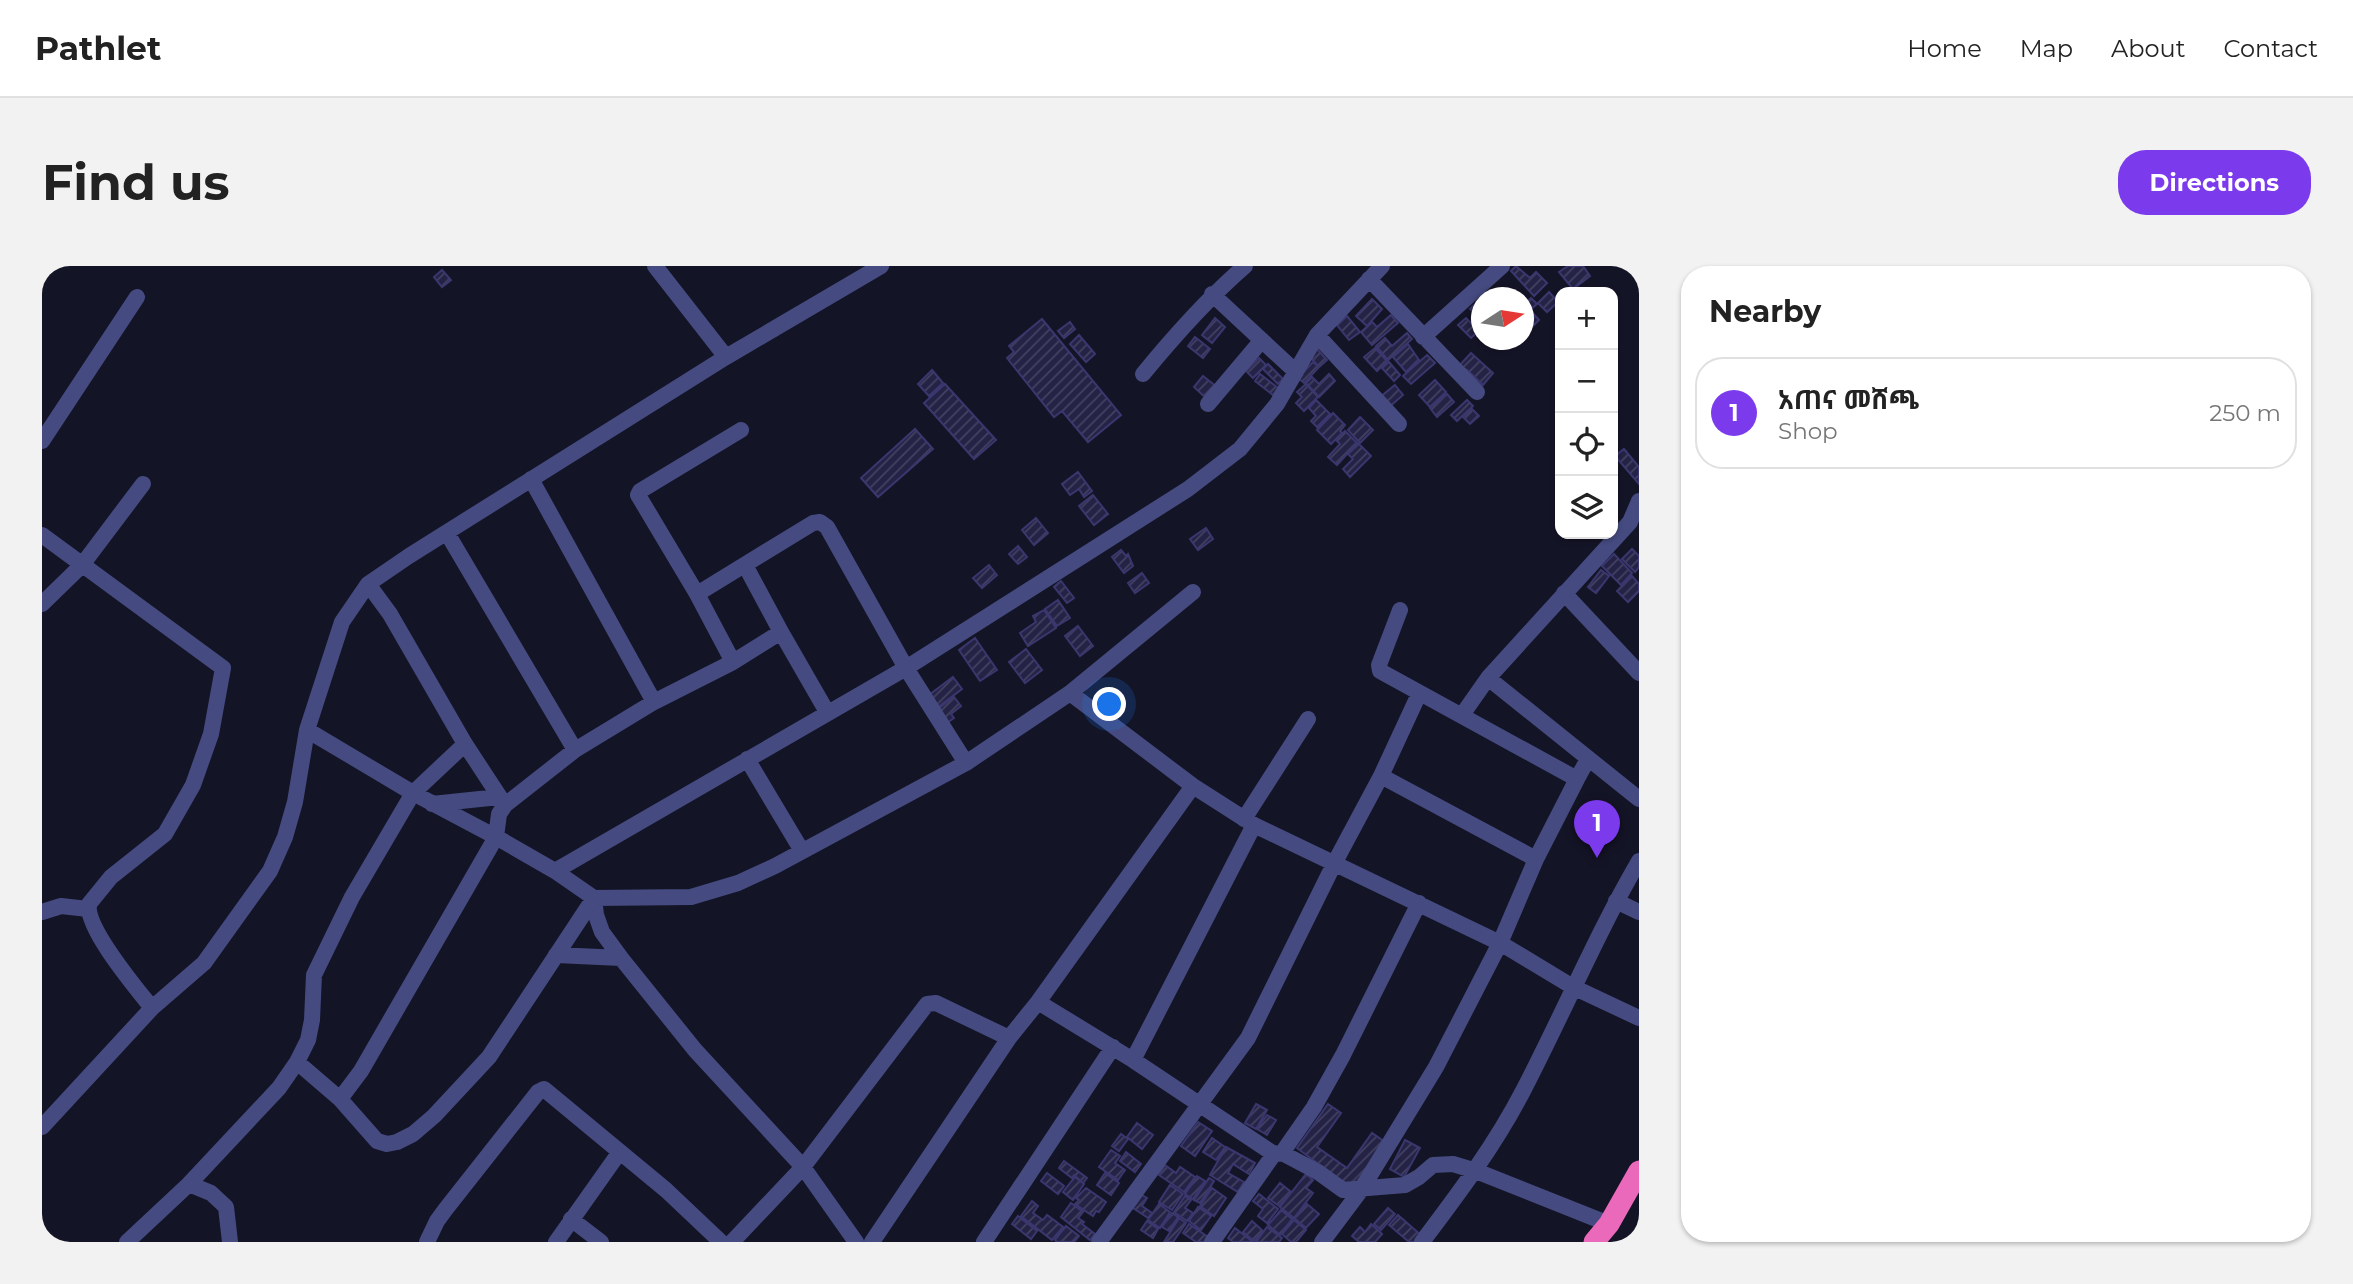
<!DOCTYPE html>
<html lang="en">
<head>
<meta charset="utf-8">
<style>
	:root { --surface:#fff; --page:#f2f2f2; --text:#222; --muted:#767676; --line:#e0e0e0; --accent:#7c3aed }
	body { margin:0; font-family:Montserrat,"Noto Sans Ethiopic",sans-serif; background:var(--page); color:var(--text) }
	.controls { position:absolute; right:21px; top:21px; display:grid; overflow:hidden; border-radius:14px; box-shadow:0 2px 5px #0004 }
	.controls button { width:63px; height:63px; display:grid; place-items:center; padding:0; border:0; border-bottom:2px solid var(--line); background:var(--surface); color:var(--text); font:35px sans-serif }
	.compass { position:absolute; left:1429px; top:21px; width:63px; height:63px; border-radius:50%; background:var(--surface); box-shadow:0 2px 5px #0004; rotate:78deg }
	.you { position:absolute; left:1068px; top:439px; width:24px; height:24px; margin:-18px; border:5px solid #fff; border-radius:50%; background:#1a73e8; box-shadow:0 0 0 10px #1a73e833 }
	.badge { display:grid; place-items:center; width:46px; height:46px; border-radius:50%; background:var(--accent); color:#fff; font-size:23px; font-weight:700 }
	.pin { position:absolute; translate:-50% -58px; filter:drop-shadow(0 2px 4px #0008) }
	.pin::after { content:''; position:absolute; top:37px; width:24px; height:21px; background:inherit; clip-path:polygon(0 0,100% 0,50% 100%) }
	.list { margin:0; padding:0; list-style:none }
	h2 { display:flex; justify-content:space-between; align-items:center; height:91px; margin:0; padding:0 28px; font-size:30px }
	h2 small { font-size:23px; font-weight:400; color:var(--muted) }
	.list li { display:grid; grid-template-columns:46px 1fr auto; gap:21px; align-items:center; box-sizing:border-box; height:112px; margin:0 14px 14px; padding:0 14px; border:2px solid var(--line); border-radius:28px }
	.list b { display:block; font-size:26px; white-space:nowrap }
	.list p { margin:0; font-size:23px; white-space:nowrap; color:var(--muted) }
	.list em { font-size:23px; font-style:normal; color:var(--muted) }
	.icon { flex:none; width:38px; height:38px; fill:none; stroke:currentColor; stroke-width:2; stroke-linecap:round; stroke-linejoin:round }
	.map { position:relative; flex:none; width:1597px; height:976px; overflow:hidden; border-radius:28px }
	header { display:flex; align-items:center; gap:42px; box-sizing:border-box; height:98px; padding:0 35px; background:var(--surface); border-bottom:2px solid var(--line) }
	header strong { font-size:33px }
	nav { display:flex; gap:38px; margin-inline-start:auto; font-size:24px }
	.intro { display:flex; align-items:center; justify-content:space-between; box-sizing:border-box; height:168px; padding:0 42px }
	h1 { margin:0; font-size:49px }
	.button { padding:18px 32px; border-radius:28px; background:var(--accent); color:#fff; font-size:24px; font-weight:700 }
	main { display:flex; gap:42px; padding:0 42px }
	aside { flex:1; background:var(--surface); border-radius:28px; box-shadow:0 2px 5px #0004 }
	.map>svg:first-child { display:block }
	.building { fill:url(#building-hatch); stroke:#3a376e; stroke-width:2 }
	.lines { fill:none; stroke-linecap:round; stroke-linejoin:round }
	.minor { stroke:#454b80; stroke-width:16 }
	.highway { stroke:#ea69ba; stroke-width:21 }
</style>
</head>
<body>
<header>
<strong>Pathlet</strong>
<nav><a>Home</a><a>Map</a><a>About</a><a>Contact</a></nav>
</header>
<div class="intro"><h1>Find us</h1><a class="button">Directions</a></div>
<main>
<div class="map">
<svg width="1597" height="976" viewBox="0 0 1597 976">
	<defs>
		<pattern id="building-hatch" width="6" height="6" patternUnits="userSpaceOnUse" patternTransform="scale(1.75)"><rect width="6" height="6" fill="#242245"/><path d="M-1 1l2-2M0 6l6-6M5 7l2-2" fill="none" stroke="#434261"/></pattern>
	</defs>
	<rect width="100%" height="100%" fill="#141427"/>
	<path class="building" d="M 1474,0 L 1488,12 L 1494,6 L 1505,17 L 1492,30 L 1469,5 Z
		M 1526,0 L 1541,0 L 1548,10 L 1531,23 L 1517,6 Z
		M 400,4 L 409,14 L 400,21 L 392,11 Z
		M 1507,26 L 1516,36 L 1505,46 L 1496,37 Z
		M 1489,32 L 1495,38 L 1488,44 L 1497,54 L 1490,61 L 1482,52 L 1482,39 Z
		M 1330,33 L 1340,43 L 1325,60 L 1314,50 Z
		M 1437,34 L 1440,36 L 1440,55 L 1428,43 Z
		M 1349,49 L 1356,57 L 1330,79 L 1319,66 L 1330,56 L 1335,61 Z
		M 1305,50 L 1318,66 L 1307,74 L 1295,59 Z
		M 1173,52 L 1183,61 L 1170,77 L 1160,69 Z
		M 1424,52 L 1437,65 L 1429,72 L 1416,59 Z
		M 1000,53 L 1079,149 L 1046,176 L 1020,145 L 1012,151 L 965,92 L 972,86 L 967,80 Z
		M 1028,56 L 1033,63 L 1022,72 L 1016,65 Z
		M 1365,67 L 1370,73 L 1346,94 L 1334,80 L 1343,72 L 1350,80 Z
		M 1037,69 L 1053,88 L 1044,96 L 1028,78 Z
		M 1153,71 L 1168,83 L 1161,92 L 1146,80 Z
		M 1366,78 L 1377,94 L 1364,106 L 1351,91 Z
		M 1333,82 L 1345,95 L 1335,105 L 1322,91 Z
		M 1275,83 L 1285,94 L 1277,101 L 1267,90 Z
		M 1429,87 L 1451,107 L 1441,119 L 1425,104 L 1416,101 Z
		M 1385,89 L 1393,97 L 1369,118 L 1361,110 Z
		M 1217,92 L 1224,99 L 1211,112 L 1204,105 Z
		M 1271,96 L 1277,101 L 1262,117 L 1256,112 Z
		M 1347,96 L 1358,109 L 1352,115 L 1340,102 Z
		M 1226,98 L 1241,113 L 1236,118 L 1221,103 Z
		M 890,104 L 901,117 L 887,130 L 876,118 Z
		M 1218,108 L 1236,122 L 1231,129 L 1213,115 Z
		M 1287,108 L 1293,115 L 1277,131 L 1264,117 L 1270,111 L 1277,118 Z
		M 1161,110 L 1176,122 L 1166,134 L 1152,121 Z
		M 1393,114 L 1404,126 L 1388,141 L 1377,129 Z
		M 903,118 L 954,174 L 932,193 L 882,137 Z
		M 1264,118 L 1276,131 L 1262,145 L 1254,137 L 1260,131 L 1255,126 Z
		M 1353,119 L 1361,129 L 1345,143 L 1337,132 Z
		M 1405,128 L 1412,136 L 1395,151 L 1388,142 Z
		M 1274,134 L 1288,148 L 1275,161 L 1269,155 L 1274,150 L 1267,142 Z
		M 1425,134 L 1431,140 L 1415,155 L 1409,149 Z
		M 1430,143 L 1437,150 L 1428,158 L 1421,151 Z
		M 1291,147 L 1303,159 L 1298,165 L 1300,167 L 1289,178 L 1275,164 Z
		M 1318,151 L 1331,164 L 1318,177 L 1306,164 Z
		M 873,163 L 891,183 L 836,231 L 819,212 Z
		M 1303,165 L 1315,177 L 1295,199 L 1286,191 L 1298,178 L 1294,174 Z
		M 1317,178 L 1329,190 L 1308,211 L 1301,203 L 1311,193 L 1306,188 Z
		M 1582,183 L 1597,201 L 1597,218 L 1573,190 Z
		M 1036,206 L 1050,225 L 1042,231 L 1037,223 L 1028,229 L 1020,218 Z
		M 1051,229 L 1066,248 L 1052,259 L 1037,240 Z
		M 994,252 L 1006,267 L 992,279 L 980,264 Z
		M 1164,262 L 1171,273 L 1156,284 L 1148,273 Z
		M 976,280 L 985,291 L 976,298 L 967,288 Z
		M 1590,283 L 1597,290 L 1597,301 L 1593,306 L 1580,293 Z
		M 1079,284 L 1084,290 L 1086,288 L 1091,300 L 1082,307 L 1070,291 Z
		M 1572,288 L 1590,307 L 1579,319 L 1560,300 Z
		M 947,299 L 955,309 L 940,322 L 931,312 Z
		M 1559,304 L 1567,310 L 1554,327 L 1546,321 Z
		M 1100,307 L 1107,317 L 1093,327 L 1086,317 Z
		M 1590,310 L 1597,318 L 1597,325 L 1586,336 L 1575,325 Z
		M 1019,315 L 1032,332 L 1025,337 L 1012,321 Z
		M 1016,334 L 1028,352 L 1015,360 L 1003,343 Z
		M 1002,344 L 1014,362 L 986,380 L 978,367 L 994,356 L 991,350 Z
		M 1036,360 L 1051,380 L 1038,390 L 1023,370 Z
		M 933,372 L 955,404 L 938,415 L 917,384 Z
		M 984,383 L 1000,404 L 983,417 L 967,396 Z
		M 911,411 L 920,423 L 896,441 L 887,429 Z
		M 912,431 L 919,440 L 909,448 L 912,452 L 902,459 L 892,446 Z
		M 1214,838 L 1225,844 L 1214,863 L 1203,857 Z
		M 1286,838 L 1299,847 L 1275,881 L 1305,902 L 1330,867 L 1343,876 L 1310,923 L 1255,882 Z
		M 1225,849 L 1234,854 L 1225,869 L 1215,863 Z
		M 1156,856 L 1170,865 L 1153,890 L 1139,880 Z
		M 1095,857 L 1111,869 L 1100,883 L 1085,871 Z
		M 1079,868 L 1086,873 L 1077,885 L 1070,880 Z
		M 1170,872 L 1183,881 L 1174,894 L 1161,886 Z
		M 1363,874 L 1378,882 L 1362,911 L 1348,903 Z
		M 1184,881 L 1213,897 L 1207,908 L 1191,898 L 1186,907 L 1202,916 L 1196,926 L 1168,909 Z
		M 1069,884 L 1078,890 L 1073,897 L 1083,904 L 1076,914 L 1057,901 Z
		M 1084,886 L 1099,898 L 1093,906 L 1078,895 Z
		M 1022,895 L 1045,912 L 1041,917 L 1032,909 L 1030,912 L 1017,902 Z
		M 1123,899 L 1134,907 L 1138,901 L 1153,911 L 1142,926 L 1117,909 Z
		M 1005,907 L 1022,920 L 1016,928 L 999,915 Z
		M 1063,907 L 1077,917 L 1069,929 L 1055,919 Z
		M 1264,908 L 1271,914 L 1264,922 L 1271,927 L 1252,952 L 1238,941 Z
		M 1155,910 L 1163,915 L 1151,933 L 1143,928 Z
		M 1033,911 L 1042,918 L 1031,934 L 1021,926 Z
		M 1167,912 L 1172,915 L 1158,937 L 1152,934 Z
		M 1238,917 L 1249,926 L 1237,940 L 1226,932 Z
		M 1128,919 L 1141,928 L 1130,944 L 1117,936 Z
		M 1044,922 L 1064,936 L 1057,946 L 1054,945 L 1051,950 L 1033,938 L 1037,934 L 1034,932 Z
		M 1170,922 L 1184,932 L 1172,950 L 1158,940 Z
		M 1217,928 L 1236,943 L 1225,957 L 1216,950 L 1221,943 L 1211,935 Z
		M 1100,929 L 1105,932 L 1100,940 L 1110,947 L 1106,952 L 1091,942 Z
		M 1143,930 L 1149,934 L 1143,942 L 1151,947 L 1145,955 L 1132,946 Z
		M 990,935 L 996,940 L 991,947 L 1001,954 L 1005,949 L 1021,961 L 1010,974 L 979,950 Z
		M 1029,937 L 1041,946 L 1036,952 L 1042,956 L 1040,958 L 1053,968 L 1048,974 L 1019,951 Z
		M 1117,938 L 1128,946 L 1118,962 L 1106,954 Z
		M 1265,938 L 1277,948 L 1264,962 L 1252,952 Z
		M 1156,941 L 1169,950 L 1159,964 L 1147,955 Z
		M 1346,942 L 1353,948 L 1339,964 L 1332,958 Z
		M 1239,944 L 1250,953 L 1238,969 L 1226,959 Z
		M 1130,947 L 1136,951 L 1127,965 L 1120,961 Z
		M 1356,949 L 1380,970 L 1374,976 L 1367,976 L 1347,959 Z
		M 976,950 L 995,965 L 989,973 L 970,958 Z
		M 1137,952 L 1144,957 L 1131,976 L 1122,976 Z
		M 1252,954 L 1264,964 L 1254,976 L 1249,976 L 1240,968 Z
		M 1105,955 L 1116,963 L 1111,972 L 1099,964 Z
		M 1210,955 L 1221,965 L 1212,975 L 1201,966 Z
		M 1147,958 L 1166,971 L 1162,976 L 1154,976 L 1141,967 Z
		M 1329,958 L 1340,968 L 1333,976 L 1317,976 L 1310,970 L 1318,961 L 1323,966 Z
		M 1024,960 L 1037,970 L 1032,976 L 1015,976 L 1013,974 Z
		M 1225,961 L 1240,972 L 1237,976 L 1214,976 Z
		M 1193,962 L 1211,976 L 1191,976 L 1186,972 Z"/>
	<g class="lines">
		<path class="minor" d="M 613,0 L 684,91
			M 1327,13 L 1435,126
			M 1170,28 L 1254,106
			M 1275,69 L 1357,158
			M 1381,71 L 1460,0
			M 1101,108 C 1133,69 1165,33 1203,0
			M 1166,138 L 1220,74
			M 0,175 L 95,31
			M 489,213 L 612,436
			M 405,267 L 533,484
			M 0,269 L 181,402 L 169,468 L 151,519 L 123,568 L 69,611 L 47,638 C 43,662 95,723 110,742
			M 703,299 L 739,366
			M 326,318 L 348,348 L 423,478 L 463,539
			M 1522,327 L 1597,407
			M 655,328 L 771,257 L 778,256 L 785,261 L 864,402 L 924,497
			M 0,338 L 40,299 L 101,218
			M 1358,344 L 1337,399 L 1338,405 L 1535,513 L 1546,493
			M 691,396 L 739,366 L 785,446
			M 1446,412 L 1597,533
			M 1028,427 L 1151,520
			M 1420,449 L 1446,412 L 1588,256 L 1597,235
			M 265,464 L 371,527 L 454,571 L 513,605 L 552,632 L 649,631 L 696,617 L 733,600 L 924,497 L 1028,427 L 1151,326
			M 705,493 L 760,585
			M 1339,510 L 1494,593
			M 390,538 L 457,531
			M 1202,553 L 1266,453
			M 513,605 L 864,402 L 1146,223 L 1198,183 L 1235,138 L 1275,69 L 1340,0
			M 552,632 L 554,649 L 560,666 L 579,692 L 653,784 L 761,901 L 814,976
			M 1574,635 L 1597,646
			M 0,646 L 19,640 L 46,643
			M 514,689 L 579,692
			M 996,736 L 1091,794 L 1232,888
			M 1091,794 L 1212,559
			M 255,796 L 298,833 L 335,875 L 345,878 L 355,876 L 371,868 L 392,850 L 447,791 L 552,632
			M 298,833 L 319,805 L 454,571 L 457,548 L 463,539 L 533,484 L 612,436 L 691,396 L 655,328 L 596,229 L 598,225 L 699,164
			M 0,861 L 110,742 L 162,697 L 228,605 L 243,571 L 253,536 L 265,464 L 300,356 L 326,318 L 367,290 L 684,91 L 839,0
			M 1240,887 L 1276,906 L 1301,924 L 1363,919 L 1377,911 L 1391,899 L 1411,898 L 1434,905 L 1567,958
			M 147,918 L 169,927 L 184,941 L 188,976
			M 529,953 L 559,976
			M 85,976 L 147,918 L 237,822 L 255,796 L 266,774 L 270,754 L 272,709 L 310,631 L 371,527 L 423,478
			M 385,976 L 395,955 L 403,944 L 496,826 L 502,823 L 624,924 L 679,976
			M 514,976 L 577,887
			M 690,976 L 761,901 L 885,738 L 894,737 L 967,772
			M 830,976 L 967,772 L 996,736 L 1151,520 L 1212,559 L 1458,677 L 1531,721 L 1597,752
			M 942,976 L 1071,781
			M 1057,976 L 1206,772 L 1293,596 L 1339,510 L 1377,428
			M 1170,976 L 1232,888 L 1240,887 L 1272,841 L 1301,789 L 1377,637
			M 1280,976 L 1319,924 L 1394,801 L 1458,677 L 1494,593 L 1535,513
			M 1380,976 C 1417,927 1453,879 1481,825 C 1521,748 1554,669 1597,595"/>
		<path class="highway" d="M 1552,976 L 1567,958 L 1597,905
			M 1596,976 L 1597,975"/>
	</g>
</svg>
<div class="controls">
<button>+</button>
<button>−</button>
<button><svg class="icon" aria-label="locate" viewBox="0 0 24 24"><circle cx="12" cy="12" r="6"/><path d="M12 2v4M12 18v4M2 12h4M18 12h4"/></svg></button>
<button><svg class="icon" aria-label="layers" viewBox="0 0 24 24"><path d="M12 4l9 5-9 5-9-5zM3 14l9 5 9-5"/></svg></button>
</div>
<svg class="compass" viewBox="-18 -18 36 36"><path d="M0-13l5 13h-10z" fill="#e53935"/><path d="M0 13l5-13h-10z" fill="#767676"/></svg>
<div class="you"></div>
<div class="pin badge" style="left:1555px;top:592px">1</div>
</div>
<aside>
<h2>Nearby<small></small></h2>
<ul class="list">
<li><span class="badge">1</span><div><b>አጠና መሸጫ</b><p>Shop</p></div><em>250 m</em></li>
</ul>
</aside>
</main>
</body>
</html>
